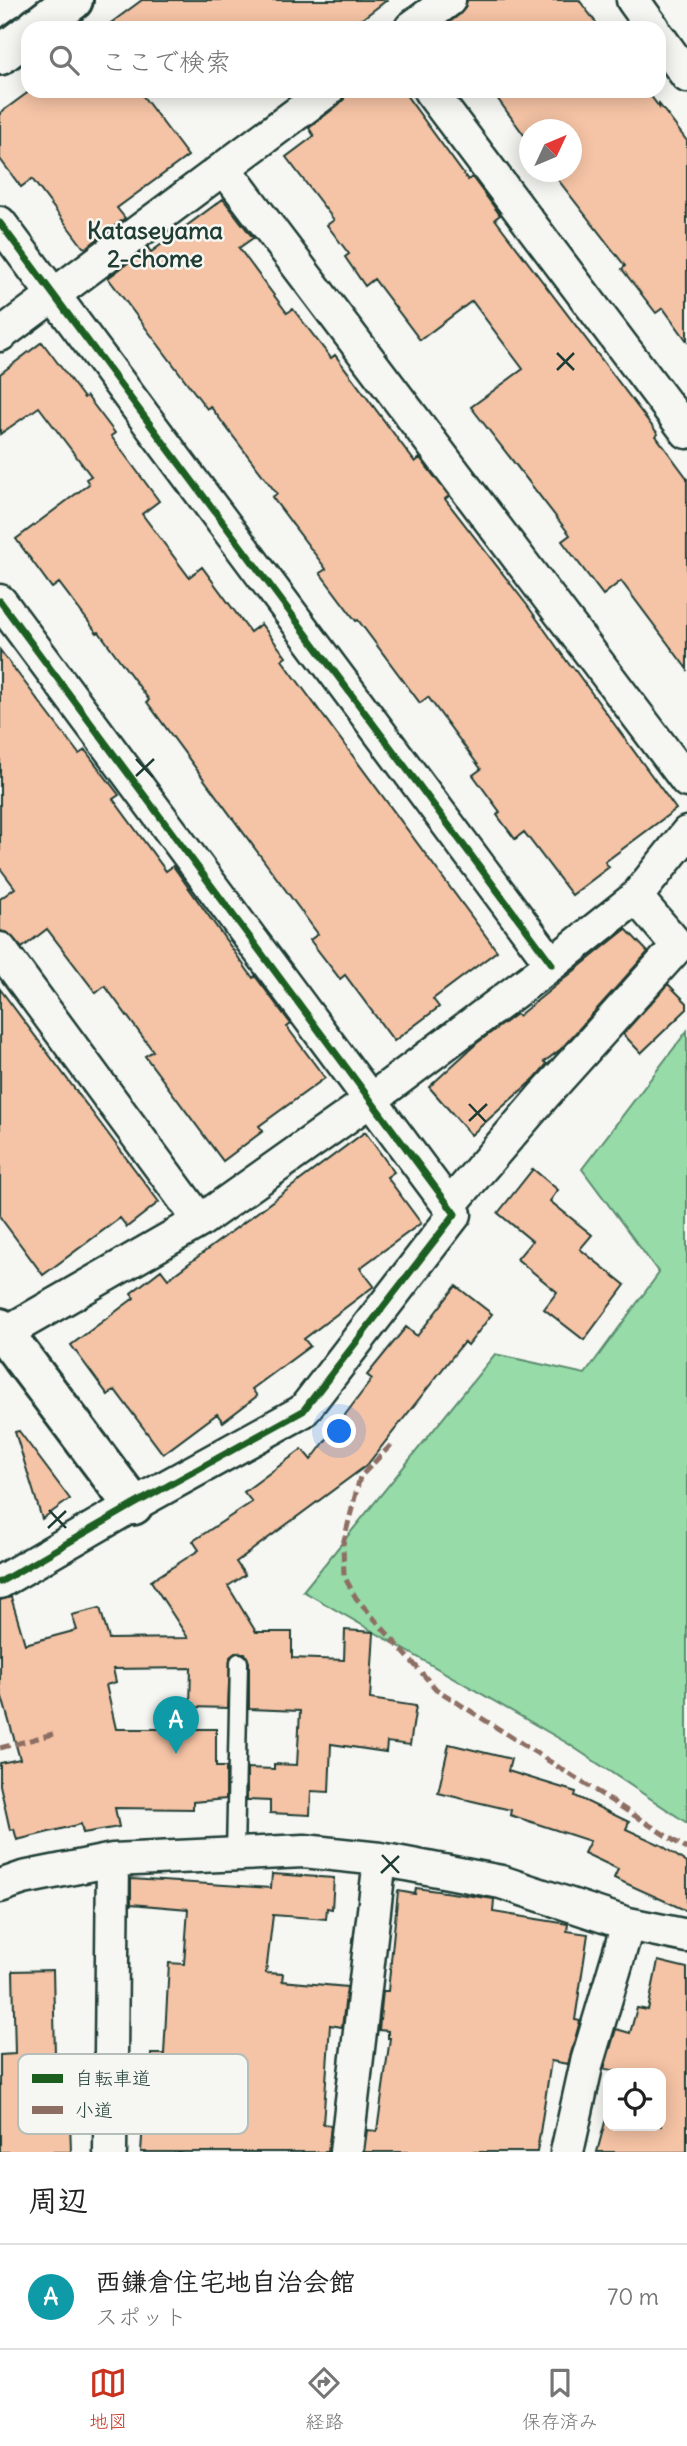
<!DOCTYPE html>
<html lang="ja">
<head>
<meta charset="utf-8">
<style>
	:root { --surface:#fff; --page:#f6f6f6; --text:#222; --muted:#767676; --line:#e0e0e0; --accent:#c8321e }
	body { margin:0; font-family:Delius,"Klee One",sans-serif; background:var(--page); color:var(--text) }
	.controls { position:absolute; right:21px; bottom:21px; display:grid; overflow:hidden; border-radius:14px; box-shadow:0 4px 18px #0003 }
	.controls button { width:63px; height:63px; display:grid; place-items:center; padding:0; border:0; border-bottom:2px solid var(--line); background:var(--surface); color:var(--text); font:35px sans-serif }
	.compass { position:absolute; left:519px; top:119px; width:63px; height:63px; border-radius:50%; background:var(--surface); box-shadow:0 4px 18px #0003; rotate:46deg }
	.you { position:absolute; left:340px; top:1432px; width:24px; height:24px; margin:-18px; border:5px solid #fff; border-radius:50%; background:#1a73e8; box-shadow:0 0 0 10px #1a73e833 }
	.badge { display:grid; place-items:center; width:46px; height:46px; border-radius:50%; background:var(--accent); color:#fff; font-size:23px; font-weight:700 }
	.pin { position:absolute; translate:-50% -58px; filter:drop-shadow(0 2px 4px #0008) }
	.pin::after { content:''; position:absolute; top:37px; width:24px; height:21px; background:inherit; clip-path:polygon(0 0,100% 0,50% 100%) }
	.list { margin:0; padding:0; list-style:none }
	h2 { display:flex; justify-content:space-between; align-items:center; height:91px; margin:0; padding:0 28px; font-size:30px }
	h2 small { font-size:23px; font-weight:400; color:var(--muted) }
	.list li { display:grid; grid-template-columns:46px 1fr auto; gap:21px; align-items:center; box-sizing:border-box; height:105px; padding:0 28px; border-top:2px solid var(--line) }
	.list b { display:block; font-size:26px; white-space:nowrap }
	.list p { margin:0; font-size:23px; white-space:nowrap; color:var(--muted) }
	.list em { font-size:23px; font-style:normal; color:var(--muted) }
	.icon { flex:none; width:38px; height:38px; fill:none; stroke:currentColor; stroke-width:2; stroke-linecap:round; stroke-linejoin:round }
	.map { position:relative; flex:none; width:687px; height:2152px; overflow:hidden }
	.search { position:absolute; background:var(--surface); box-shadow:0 4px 18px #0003; left:21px; right:21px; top:21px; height:77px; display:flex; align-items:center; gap:18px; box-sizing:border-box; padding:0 24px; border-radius:21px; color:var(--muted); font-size:26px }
	.sheet { height:196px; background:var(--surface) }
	nav { display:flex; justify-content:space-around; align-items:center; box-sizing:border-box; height:98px; border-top:2px solid var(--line); background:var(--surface); font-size:19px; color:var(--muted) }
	nav a { display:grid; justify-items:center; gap:4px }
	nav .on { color:var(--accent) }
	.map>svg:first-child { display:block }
	.green { fill:#96dba8; stroke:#5a8c6e; stroke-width:2 }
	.building { fill:#f5c3a5; stroke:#1f3d34; stroke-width:2 }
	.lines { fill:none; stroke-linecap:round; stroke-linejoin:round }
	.service-casing { stroke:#1f3d34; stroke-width:21 }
	.minor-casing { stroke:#1f3d34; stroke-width:37 }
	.tertiary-casing { stroke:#1f3d34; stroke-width:44 }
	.service { stroke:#f6f6f2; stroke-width:16 }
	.minor { stroke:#f6f6f2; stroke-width:32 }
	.tertiary { stroke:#f6f6f2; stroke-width:38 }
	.quiet { stroke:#8d6e63; stroke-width:5; stroke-dasharray:10 5; stroke-linecap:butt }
	.cycleway-casing { stroke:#f6f6f2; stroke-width:11 }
	.cycleway { stroke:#1b5e20; stroke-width:7 }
	.ticks { fill:none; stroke:#1f3d34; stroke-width:2.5 }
	.labels { text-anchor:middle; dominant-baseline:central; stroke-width:5; stroke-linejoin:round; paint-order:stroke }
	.neighbourhood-label { font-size:24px; font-weight:bold; fill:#1f3d34; stroke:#f6f6f2 }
	.key { fill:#f6f6f2; stroke:#b6beb9; stroke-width:2 }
	.key-label { font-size:19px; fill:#1f3d34 }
</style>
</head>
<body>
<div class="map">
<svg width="687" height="2152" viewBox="0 0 687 2152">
	<rect width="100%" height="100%" fill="#f6f6f2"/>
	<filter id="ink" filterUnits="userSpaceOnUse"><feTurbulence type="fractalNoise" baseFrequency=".0143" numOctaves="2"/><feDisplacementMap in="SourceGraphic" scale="14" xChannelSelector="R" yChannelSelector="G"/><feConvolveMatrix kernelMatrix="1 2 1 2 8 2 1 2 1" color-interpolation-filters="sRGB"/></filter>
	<g filter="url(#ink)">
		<path class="green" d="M 687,1031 L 687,1823 L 567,1743 L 303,1591 L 495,1354 L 585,1374 L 659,1273 L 582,1169 Z"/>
		<path class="building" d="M 142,0 L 387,0 L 350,28 L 104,28 Z
			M 467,0 L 579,0 L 600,28 L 442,28 L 460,14 L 465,8 Z
			M 30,91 L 139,91 L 188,156 L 117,208 L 125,218 L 86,248 L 83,247 L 32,179 L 21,187 L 0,159 L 0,113 Z
			M 345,91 L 403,91 L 468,180 L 472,177 L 500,215 L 495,219 L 658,434 L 656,436 L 687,478 L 687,669 L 621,581 L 603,595 L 562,541 L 570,535 L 471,407 L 523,369 L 472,301 L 420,340 L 374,279 L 365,286 L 345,257 L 349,254 L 327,225 L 334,220 L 286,157 L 314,136 L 309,128 L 338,105 L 344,99 Z
			M 492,91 L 647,91 L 659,107 L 659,104 L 687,141 L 687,341 L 663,308 L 656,313 L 622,269 L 625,266 L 552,172 L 571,172 L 571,130 L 529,130 L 529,142 Z
			M 223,199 L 253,238 L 239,248 L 287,313 L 293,309 L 331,358 L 335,355 L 415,462 L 420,458 L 449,496 L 445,499 L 527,605 L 571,667 L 572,666 L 676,809 L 605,862 L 609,867 L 572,895 L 524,832 L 515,839 L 497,815 L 500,812 L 473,775 L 481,769 L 428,697 L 420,703 L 358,620 L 356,621 L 320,573 L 326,569 L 272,497 L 277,494 L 210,406 L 207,409 L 108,278 L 148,248 L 151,252 Z
			M 42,342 L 84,398 L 87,396 L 115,433 L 111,436 L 159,501 L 142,514 L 189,577 L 202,567 L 250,632 L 261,624 L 286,657 L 282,660 L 497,951 L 433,999 L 439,1007 L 394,1041 L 345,975 L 340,979 L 310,940 L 318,934 L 147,702 L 149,700 L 99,632 L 97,633 L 59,583 L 52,588 L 16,539 L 89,484 L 86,479 L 91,476 L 39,407 L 0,434 L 0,374 Z
			M 0,650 L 79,754 L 85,750 L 119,795 L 113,799 L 166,871 L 173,866 L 253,978 L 255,976 L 291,1024 L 287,1027 L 325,1078 L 259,1126 L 263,1131 L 223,1161 L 145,1056 L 153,1051 L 105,986 L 96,993 L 47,929 L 22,948 L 8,933 L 0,931 L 0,899 L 15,888 L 0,868 Z
			M 626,929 L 648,952 L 561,1049 L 544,1062 L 547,1064 L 535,1078 L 471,1135 L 429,1087 L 477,1043 L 516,1014 L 518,1016 Z
			M 668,984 L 687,1003 L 687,1009 L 641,1053 L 623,1034 Z
			M 0,989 L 159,1202 L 127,1227 L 120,1218 L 43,1275 L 0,1217 Z
			M 365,1132 L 394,1172 L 387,1177 L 421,1223 L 360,1268 L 374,1286 L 304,1339 L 310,1346 L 252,1389 L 257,1396 L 223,1422 L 217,1414 L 163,1454 L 115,1390 L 108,1395 L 71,1345 L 134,1298 L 131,1293 L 161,1270 L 168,1279 Z
			M 533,1169 L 558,1190 L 550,1201 L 592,1235 L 580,1249 L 625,1285 L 584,1340 L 544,1309 L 557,1292 L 517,1259 L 532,1241 L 498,1213 Z
			M 456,1286 L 492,1314 L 468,1345 L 464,1342 L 367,1465 L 236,1562 L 245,1575 L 228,1586 L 256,1632 L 292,1632 L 292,1658 L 344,1660 L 345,1630 L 374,1632 L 370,1699 L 416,1706 L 410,1745 L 387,1742 L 386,1752 L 331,1744 L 329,1792 L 311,1791 L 310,1815 L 270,1813 L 270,1801 L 247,1800 L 247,1768 L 274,1769 L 274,1764 L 297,1765 L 300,1711 L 249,1709 L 249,1662 L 245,1653 L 235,1653 L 230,1657 L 228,1708 L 190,1707 L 191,1668 L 113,1669 L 116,1682 L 106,1685 L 116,1729 L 216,1729 L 216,1767 L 226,1767 L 226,1799 L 193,1802 L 193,1809 L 115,1808 L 119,1827 L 83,1833 L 81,1824 L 17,1840 L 14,1829 L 10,1830 L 0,1785 L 0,1763 L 20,1759 L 0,1690 L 0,1600 L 11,1597 L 25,1644 L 77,1630 L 72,1615 L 100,1608 L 109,1639 L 188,1638 L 151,1581 L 199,1550 L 193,1541 L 252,1502 L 244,1492 L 302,1449 L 311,1460 L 372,1379 L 367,1375 L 406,1327 L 417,1336 Z
			M 19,1431 L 70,1499 L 42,1519 L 15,1432 Z
			M 449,1744 L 511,1759 L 508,1771 L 576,1792 L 575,1796 L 629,1822 L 626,1829 L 661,1845 L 687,1863 L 687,1911 L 614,1878 L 618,1869 L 584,1853 L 590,1841 L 510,1815 L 511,1810 L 438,1793 Z
			M 272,1874 L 334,1878 L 332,1909 L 327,1908 L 326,1919 L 273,1915 L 266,1973 L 283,1974 L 282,1981 L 347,1987 L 342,2027 L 330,2025 L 323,2124 L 331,2125 L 328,2152 L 141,2152 L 143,2123 L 148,2124 L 151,2054 L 164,2054 L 169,1963 L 184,1964 L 188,1909 L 131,1904 L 131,1879 L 271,1888 Z
			M 416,1888 L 494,1899 L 493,1912 L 568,1924 L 567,1931 L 588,1934 L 575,2020 L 580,2021 L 568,2064 L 551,2061 L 537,2152 L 364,2152 L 367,2130 L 377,2131 L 390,2038 L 388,2038 L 388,2031 L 379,2030 L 383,1991 L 388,1991 L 398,1891 L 415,1894 Z
			M 658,1961 L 687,1968 L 687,2152 L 597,2152 L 608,2111 L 608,2126 L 661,2126 L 661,2073 L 619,2073 L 619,2071 L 604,2069 L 616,2029 L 630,2033 L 637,2008 L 648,2010 Z
			M 53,1970 L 55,2054 L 68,2054 L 71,2152 L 0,2152 L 0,2055 L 15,2054 L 13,1971 Z"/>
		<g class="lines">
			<defs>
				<path id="service" d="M 235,1854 L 239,1662"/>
				<path id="minor" d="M 633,0 L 653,28
					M 411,28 L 449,0
					M 659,37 L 687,76
					M 430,91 L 687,432
					M 224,168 L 687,781
					M 0,223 L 552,964
					M 0,335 L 327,91
					M 0,601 L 455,1214 L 303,1411 L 133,1505 L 0,1582
					M 0,949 L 200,1221
					M 449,1206 L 544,1095 L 678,946 L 636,897
					M 0,1336 L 200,1221 L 372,1099 L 552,964 L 636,897 L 687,833
					M 0,1886 L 23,1878 L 113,1860 L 304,1851 L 380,1859 L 501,1882 L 628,1924 L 687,1936
					M 110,2152 L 113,1860
					M 346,2152 L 380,1859
					M 567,2152 L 587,2062 L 628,1924"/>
				<path id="tertiary" d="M 36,28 L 73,0
					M 0,55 L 28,34
					M 0,1328 L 133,1505"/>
			</defs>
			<use href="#service" class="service-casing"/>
			<use href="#minor" class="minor-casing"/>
			<use href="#tertiary" class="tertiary-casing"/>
			<use href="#service" class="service"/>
			<use href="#minor" class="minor"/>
			<use href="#tertiary" class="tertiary"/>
			<path class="quiet" d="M 391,1445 L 360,1477 L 343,1544 L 344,1576 L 356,1598 L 436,1689 L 687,1849
				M 0,1748 L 53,1734"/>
			<defs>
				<path id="cycleway" d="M 0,223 L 552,964
					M 0,601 L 455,1214 L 303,1411 L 133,1505 L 0,1582"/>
			</defs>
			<use href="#cycleway" class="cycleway-casing"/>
			<use href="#cycleway" class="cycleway"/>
		</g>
	</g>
	<path class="ticks" d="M 557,353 L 574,370M 557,370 L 574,353M 136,759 L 153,777M 136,776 L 154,759M 469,1104 L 486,1122M 469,1121 L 487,1104M 49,1510 L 66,1528M 48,1528 L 66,1511M 382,1855 L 399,1873M 381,1873 L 399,1856"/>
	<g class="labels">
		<g class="neighbourhood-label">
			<text x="155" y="230">Kataseyama<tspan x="155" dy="28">2-chome</tspan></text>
		</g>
	</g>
	<rect x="18" y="2054" width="230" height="80" rx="10" class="key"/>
	<rect x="32" y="2074" width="31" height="9" fill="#1b5e20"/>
	<rect x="32" y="2106" width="31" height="8" fill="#8d6e63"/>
	<g class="key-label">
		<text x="75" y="2085">自転車道</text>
		<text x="75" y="2117">小道</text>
	</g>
</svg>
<div class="controls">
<button><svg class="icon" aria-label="locate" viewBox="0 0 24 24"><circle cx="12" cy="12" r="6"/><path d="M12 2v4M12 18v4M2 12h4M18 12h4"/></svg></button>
</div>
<svg class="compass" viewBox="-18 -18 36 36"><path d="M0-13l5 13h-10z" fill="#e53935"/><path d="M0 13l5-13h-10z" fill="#767676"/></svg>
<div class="you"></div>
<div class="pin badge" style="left:176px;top:1754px;background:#0f9aa8">A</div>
<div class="search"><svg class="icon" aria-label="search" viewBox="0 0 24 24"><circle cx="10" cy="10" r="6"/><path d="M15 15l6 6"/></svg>ここで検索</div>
</div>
<section class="sheet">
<h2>周辺<small></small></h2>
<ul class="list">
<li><span class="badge" style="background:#0f9aa8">A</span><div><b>西鎌倉住宅地自治会館</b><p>スポット</p></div><em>70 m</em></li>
</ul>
</section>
<nav>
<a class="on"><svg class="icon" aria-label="map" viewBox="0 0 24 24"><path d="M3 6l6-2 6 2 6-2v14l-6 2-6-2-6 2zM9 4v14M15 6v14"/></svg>地図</a>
<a><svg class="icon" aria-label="directions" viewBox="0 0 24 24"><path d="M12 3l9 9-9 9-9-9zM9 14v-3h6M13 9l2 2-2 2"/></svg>経路</a>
<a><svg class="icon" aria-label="saved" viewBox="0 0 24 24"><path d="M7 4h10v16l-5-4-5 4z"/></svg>保存済み</a>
</nav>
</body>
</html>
